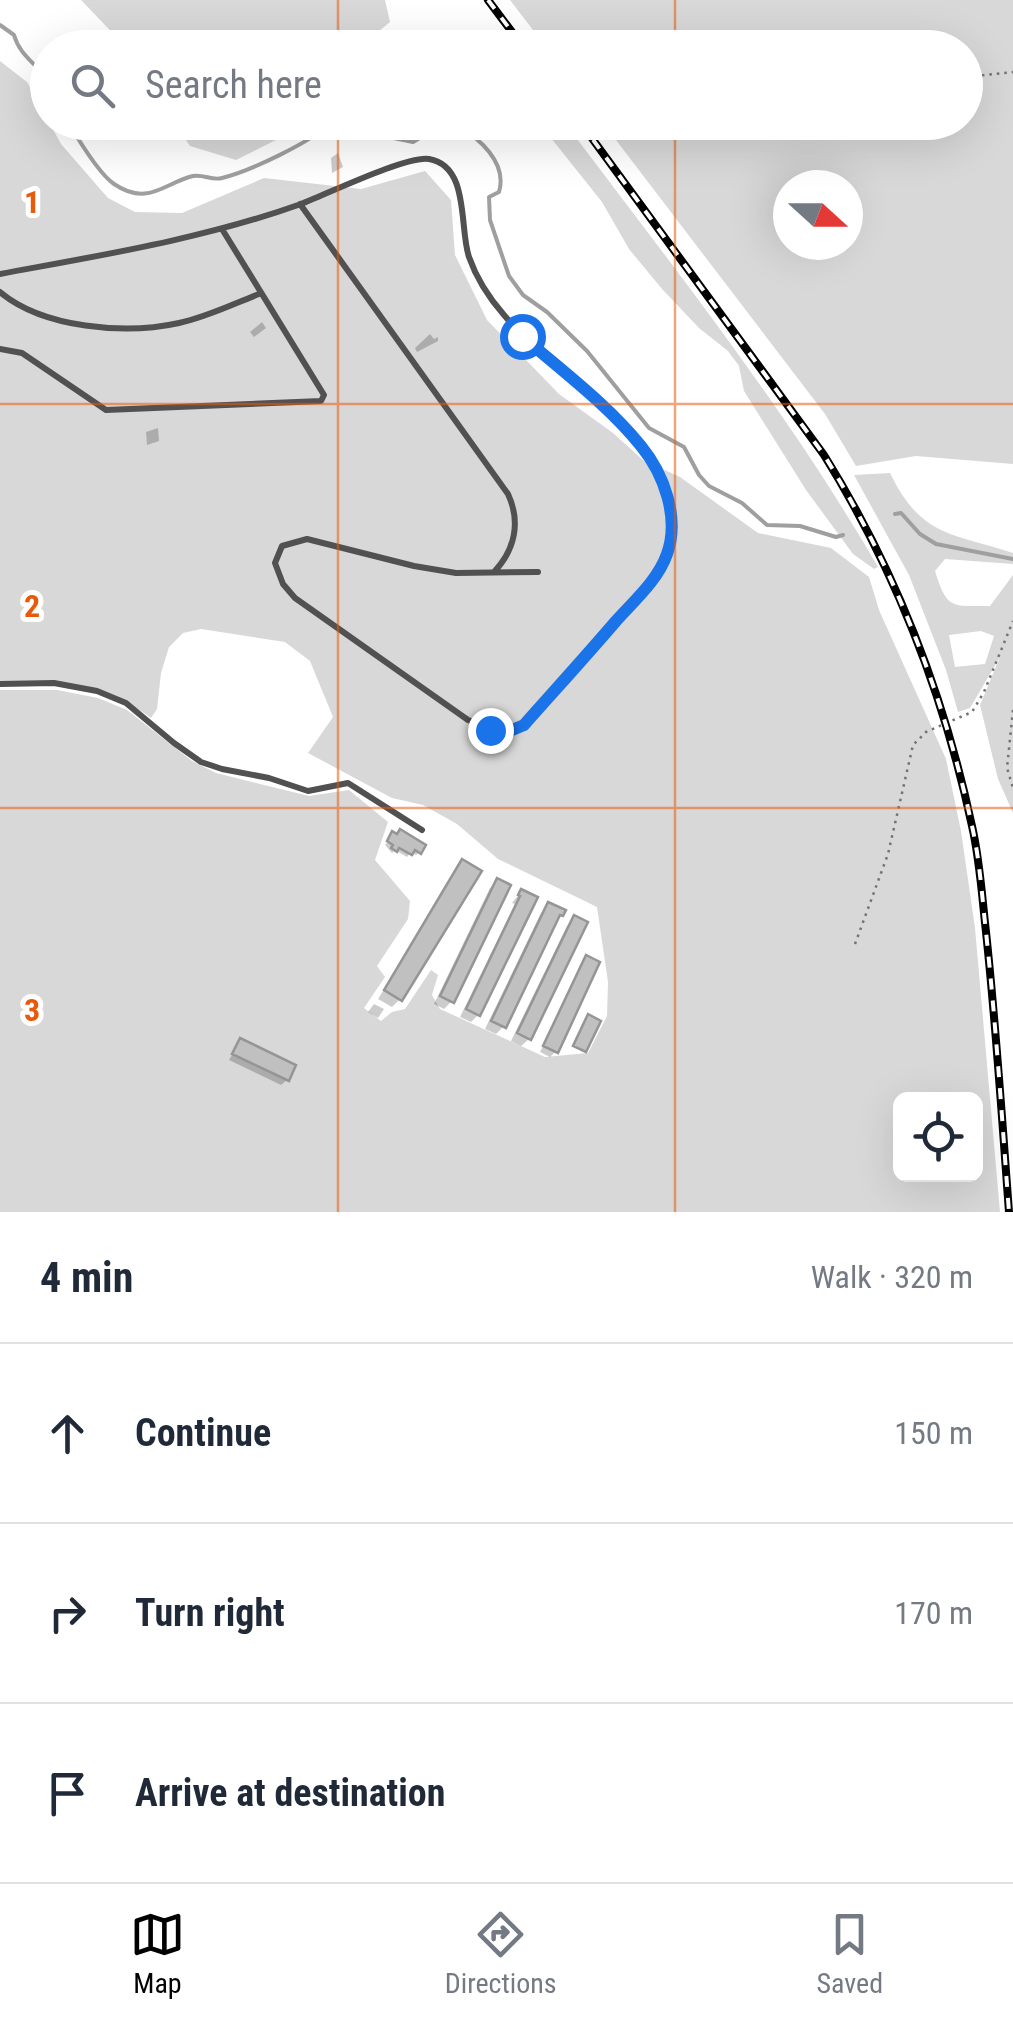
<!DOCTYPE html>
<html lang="en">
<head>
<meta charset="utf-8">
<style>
	:root { --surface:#fff; --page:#f6f6f7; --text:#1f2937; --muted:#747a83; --line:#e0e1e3; --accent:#000 }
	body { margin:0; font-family:"Roboto Condensed",sans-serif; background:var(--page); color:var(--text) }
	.controls { position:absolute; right:30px; bottom:30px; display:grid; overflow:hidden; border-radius:15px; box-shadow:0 10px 40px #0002 }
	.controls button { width:90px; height:90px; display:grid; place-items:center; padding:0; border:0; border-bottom:2px solid var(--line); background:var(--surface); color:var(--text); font:50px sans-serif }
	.compass { position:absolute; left:773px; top:170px; width:90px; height:90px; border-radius:50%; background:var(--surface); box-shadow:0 10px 40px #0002; rotate:111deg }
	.stop { position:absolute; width:30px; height:30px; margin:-22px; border:8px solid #1a73e8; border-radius:50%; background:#fff }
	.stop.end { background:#1a73e8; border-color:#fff; box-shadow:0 2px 10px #0008 }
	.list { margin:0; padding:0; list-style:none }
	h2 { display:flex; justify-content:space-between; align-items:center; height:130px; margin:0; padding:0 40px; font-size:42px }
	h2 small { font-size:32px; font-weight:400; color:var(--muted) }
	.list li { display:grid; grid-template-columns:65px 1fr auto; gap:30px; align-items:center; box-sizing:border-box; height:180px; padding:0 40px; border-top:2px solid var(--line) }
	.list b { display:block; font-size:38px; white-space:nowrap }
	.list em { font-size:32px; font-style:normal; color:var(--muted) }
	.icon { flex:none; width:55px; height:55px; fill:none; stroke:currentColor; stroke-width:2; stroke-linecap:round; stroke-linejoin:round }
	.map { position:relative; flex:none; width:1013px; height:1212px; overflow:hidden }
	.search { position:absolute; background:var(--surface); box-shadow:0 10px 40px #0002; left:30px; right:30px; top:30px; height:110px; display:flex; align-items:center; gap:25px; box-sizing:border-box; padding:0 35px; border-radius:55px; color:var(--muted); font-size:38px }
	.sheet { height:670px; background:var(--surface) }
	nav { display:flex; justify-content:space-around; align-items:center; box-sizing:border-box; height:140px; border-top:2px solid var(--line); background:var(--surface); font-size:28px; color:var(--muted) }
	nav a { display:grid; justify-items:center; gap:5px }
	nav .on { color:var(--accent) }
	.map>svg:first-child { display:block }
	.green { fill:#d8d8d8; fill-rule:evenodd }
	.shadow { fill:#0003 }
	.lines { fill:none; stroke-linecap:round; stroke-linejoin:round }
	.stream { stroke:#9f9f9f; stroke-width:4 }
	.building { fill:#c0c0c0; stroke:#959595; stroke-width:2.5 }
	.path { stroke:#737373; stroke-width:2.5; stroke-dasharray:2.5 5; stroke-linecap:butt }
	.lane { stroke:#515151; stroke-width:6 }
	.rail-casing { stroke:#000; stroke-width:8 }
	.rail { stroke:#fff; stroke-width:4; stroke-dasharray:11; stroke-linecap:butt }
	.route { stroke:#1a73e8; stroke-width:12 }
	.grid { fill:none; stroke:#e8590c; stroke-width:2.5; stroke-opacity:0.55 }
	.grid-label { font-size:32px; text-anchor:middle; font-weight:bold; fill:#e8590c; stroke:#fff; stroke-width:10; stroke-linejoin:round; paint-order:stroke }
</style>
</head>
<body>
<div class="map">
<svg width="1013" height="1212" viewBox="0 0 1013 1212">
	<rect width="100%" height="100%" fill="#fff"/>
	<path class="green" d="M 81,0 L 385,0 L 390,22 L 360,47 L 126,47 Z
		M 510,0 L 1013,0 L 1013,464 L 916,456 L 856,466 L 825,414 L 603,123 L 966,122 L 966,48 L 546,47 ZM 788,185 L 848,185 L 848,245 L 788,245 Z
		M 0,61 L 27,82 L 61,144 L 108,198 L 135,212 L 182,213 L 264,178 L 361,189 L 425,171 L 451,200 L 455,255 L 487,320 L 559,394 L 613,433 L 643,460 L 680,477 L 758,533 L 831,548 L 869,577 L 879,610 L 946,759 L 961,831 L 975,928 L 1000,1212 L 0,1212 L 0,690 L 57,690 L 98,698 L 127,710 L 192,761 L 216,773 L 309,796 L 349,790 L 388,822 L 375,860 L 410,901 L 408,919 L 377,966 L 385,977 L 364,1008 L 381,1021 L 392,1012 L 405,1009 L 431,970 L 438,975 L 432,995 L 440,1009 L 545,1057 L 588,1053 L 607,1016 L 608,982 L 597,907 L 498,859 L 457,824 L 423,805 L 392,798 L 308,753 L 333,717 L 310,661 L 285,642 L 201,629 L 183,633 L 169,647 L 161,673 L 157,709 L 151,718 C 104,682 57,685 0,682 ZM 900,1100 L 976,1100 L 976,1174 L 900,1174 Z
		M 174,123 L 310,123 L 236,160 L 190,146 Z
		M 539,123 L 565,123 C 674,268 787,410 878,567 L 874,569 L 853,554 L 806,490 L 744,391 L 739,366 L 728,351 L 699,328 L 662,289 L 629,249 L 602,202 Z
		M 890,473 C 921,537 952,533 1013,553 L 1013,564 L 945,559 L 935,571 C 947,610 952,606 990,606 L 1013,575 L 1013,813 L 998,779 L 980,705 L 1000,657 L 970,708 L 958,712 L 946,670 L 909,575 L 854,475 ZM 981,631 L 994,636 L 985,664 L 955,667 L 949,635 Z"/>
	<path class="shadow" d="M 338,153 L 343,167 L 332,173 L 331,158 Z
		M 262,322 L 266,328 L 254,337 L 250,332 Z
		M 430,334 L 434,339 L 438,337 L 438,341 L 417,352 L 415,348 Z
		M 158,428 L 159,441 L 147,445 L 146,432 Z
		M 393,835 L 419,852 L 416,855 L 411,852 L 407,857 L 395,850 L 392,853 L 385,845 Z
		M 463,862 L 400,999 L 392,1007 L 378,999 Z
		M 497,881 L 452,1001 L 444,1009 L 434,1004 L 490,888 Z
		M 521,892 L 534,899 L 478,1015 L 471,1022 L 460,1017 L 515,904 L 512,903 Z
		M 549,905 L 561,914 L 555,920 L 504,1026 L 496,1034 L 485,1029 L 541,913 Z
		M 574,918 L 529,1039 L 521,1046 L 511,1041 L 567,926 Z
		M 587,958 L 556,1051 L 550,1057 L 540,1052 Z
		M 374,1004 L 384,1009 L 378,1018 L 368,1012 Z
		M 240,1041 L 287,1080 L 281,1085 L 229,1060 Z"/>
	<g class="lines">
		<path class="stream" d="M 0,25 L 14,35 C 20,56 36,63 48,81
			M 68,122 C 78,139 98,173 114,184 C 148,207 164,183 193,176 C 204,174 212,181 222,178 C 248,172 314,141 331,122
			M 365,122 L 379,135 L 413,142 L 443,124 L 455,123 C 477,137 508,162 499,192 L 489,197 L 490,220 L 509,276 L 523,295 L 547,312 L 587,351 L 649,428 L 684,447 L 699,475 L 709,486 L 742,503 L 767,525 L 800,526 L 836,537 L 843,535
			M 895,514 L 901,513 L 920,534 L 936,544 L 1013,559"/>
	</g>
	<path class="building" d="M 400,829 L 426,845 L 421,854 L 415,850 L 412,855 L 399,848 L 397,852 L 391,848 L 393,845 L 387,841 L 392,831 L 397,834 Z
		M 462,859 L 482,871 L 402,1001 L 384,990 Z
		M 497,878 L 511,885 L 454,1003 L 440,996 Z
		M 521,889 L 538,897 L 480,1016 L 466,1009 L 520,896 L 518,895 Z
		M 548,902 L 566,910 L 563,916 L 560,915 L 506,1028 L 491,1021 Z
		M 574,915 L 588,922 L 531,1040 L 517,1033 Z
		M 586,955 L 600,962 L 558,1053 L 543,1046 Z
		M 588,1014 L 601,1021 L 586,1052 L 573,1046 Z
		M 240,1038 L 296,1065 L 289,1081 L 232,1054 Z"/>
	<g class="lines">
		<path class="path" d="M 967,77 L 1013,72
			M 1013,710 L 1007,768 L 1013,788
			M 855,944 L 888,854 L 913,745 L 926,732 L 972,712 L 984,692 L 1013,621"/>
		<path class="lane" d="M 300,204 L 508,494 C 521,522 515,550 494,572
			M 0,274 C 102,255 203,239 301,204 C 327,194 408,155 429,159 C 470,166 459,228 469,257 C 476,277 490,299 504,315 C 557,378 674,436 672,529 C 671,542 669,554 663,565 C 651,587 631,605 614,623 C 584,657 554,691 524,725 L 505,733 L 468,720 L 295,598 L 283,584 L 275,563 L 282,546 L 307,539 L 414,566 L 456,573 L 538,572
			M 0,292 C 43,328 125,335 179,323 C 207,317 233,304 259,294
			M 0,349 L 22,353 L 106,410 L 321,401 L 324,395 L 222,229
			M 0,684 L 54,683 L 97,691 L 126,703 L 174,743 L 201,762 L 222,769 L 269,778 L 308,791 L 348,783 L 422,830"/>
		<defs>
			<path id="rail" d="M 488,0 L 524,48
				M 580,122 L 824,455 C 895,569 944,695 972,826 C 980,861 982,897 986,932 C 996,1025 1002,1119 1009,1212"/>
		</defs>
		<use href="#rail" class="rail-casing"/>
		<use href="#rail" class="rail"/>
	</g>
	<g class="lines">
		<path class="route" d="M 490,730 L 505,733 L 524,725 C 555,690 586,656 616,621 C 634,601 658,580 667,554 C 680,518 664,474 641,446 C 607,404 562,371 522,336"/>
	</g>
	<path class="grid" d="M 338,0 L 338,48M 675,0 L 675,48M 338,122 L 338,1212M 675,122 L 675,1212M 0,404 L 1013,404M 0,808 L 1013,808"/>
	<g class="grid-label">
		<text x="32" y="213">1</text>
		<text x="32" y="617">2</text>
		<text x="32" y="1021">3</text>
	</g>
</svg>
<div class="controls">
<button><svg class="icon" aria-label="locate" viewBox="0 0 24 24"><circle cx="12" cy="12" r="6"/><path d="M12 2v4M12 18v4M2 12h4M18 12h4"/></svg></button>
</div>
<svg class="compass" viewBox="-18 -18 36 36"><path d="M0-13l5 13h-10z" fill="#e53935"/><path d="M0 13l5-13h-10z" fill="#747a83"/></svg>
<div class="stop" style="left:522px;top:336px"></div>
<div class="stop end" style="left:490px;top:730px"></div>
<div class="search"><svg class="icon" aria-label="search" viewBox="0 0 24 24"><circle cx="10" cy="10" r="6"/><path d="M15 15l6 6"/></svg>Search here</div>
</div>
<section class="sheet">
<h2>4 min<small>Walk · 320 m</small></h2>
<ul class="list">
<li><svg class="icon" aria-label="ahead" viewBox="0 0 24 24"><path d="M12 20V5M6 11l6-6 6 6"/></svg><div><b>Continue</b></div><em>150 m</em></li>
<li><svg class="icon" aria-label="right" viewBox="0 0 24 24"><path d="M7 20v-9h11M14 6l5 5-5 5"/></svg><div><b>Turn right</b></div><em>170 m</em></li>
<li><svg class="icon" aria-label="arrive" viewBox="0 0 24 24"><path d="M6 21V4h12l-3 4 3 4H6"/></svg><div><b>Arrive at destination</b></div></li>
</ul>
</section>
<nav>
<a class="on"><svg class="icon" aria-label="map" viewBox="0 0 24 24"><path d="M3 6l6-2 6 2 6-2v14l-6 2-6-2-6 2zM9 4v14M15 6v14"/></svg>Map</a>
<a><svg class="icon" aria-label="directions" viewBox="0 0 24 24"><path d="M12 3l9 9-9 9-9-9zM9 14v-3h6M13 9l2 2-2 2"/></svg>Directions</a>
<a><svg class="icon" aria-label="saved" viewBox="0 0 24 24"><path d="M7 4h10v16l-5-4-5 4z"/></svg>Saved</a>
</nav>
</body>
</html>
